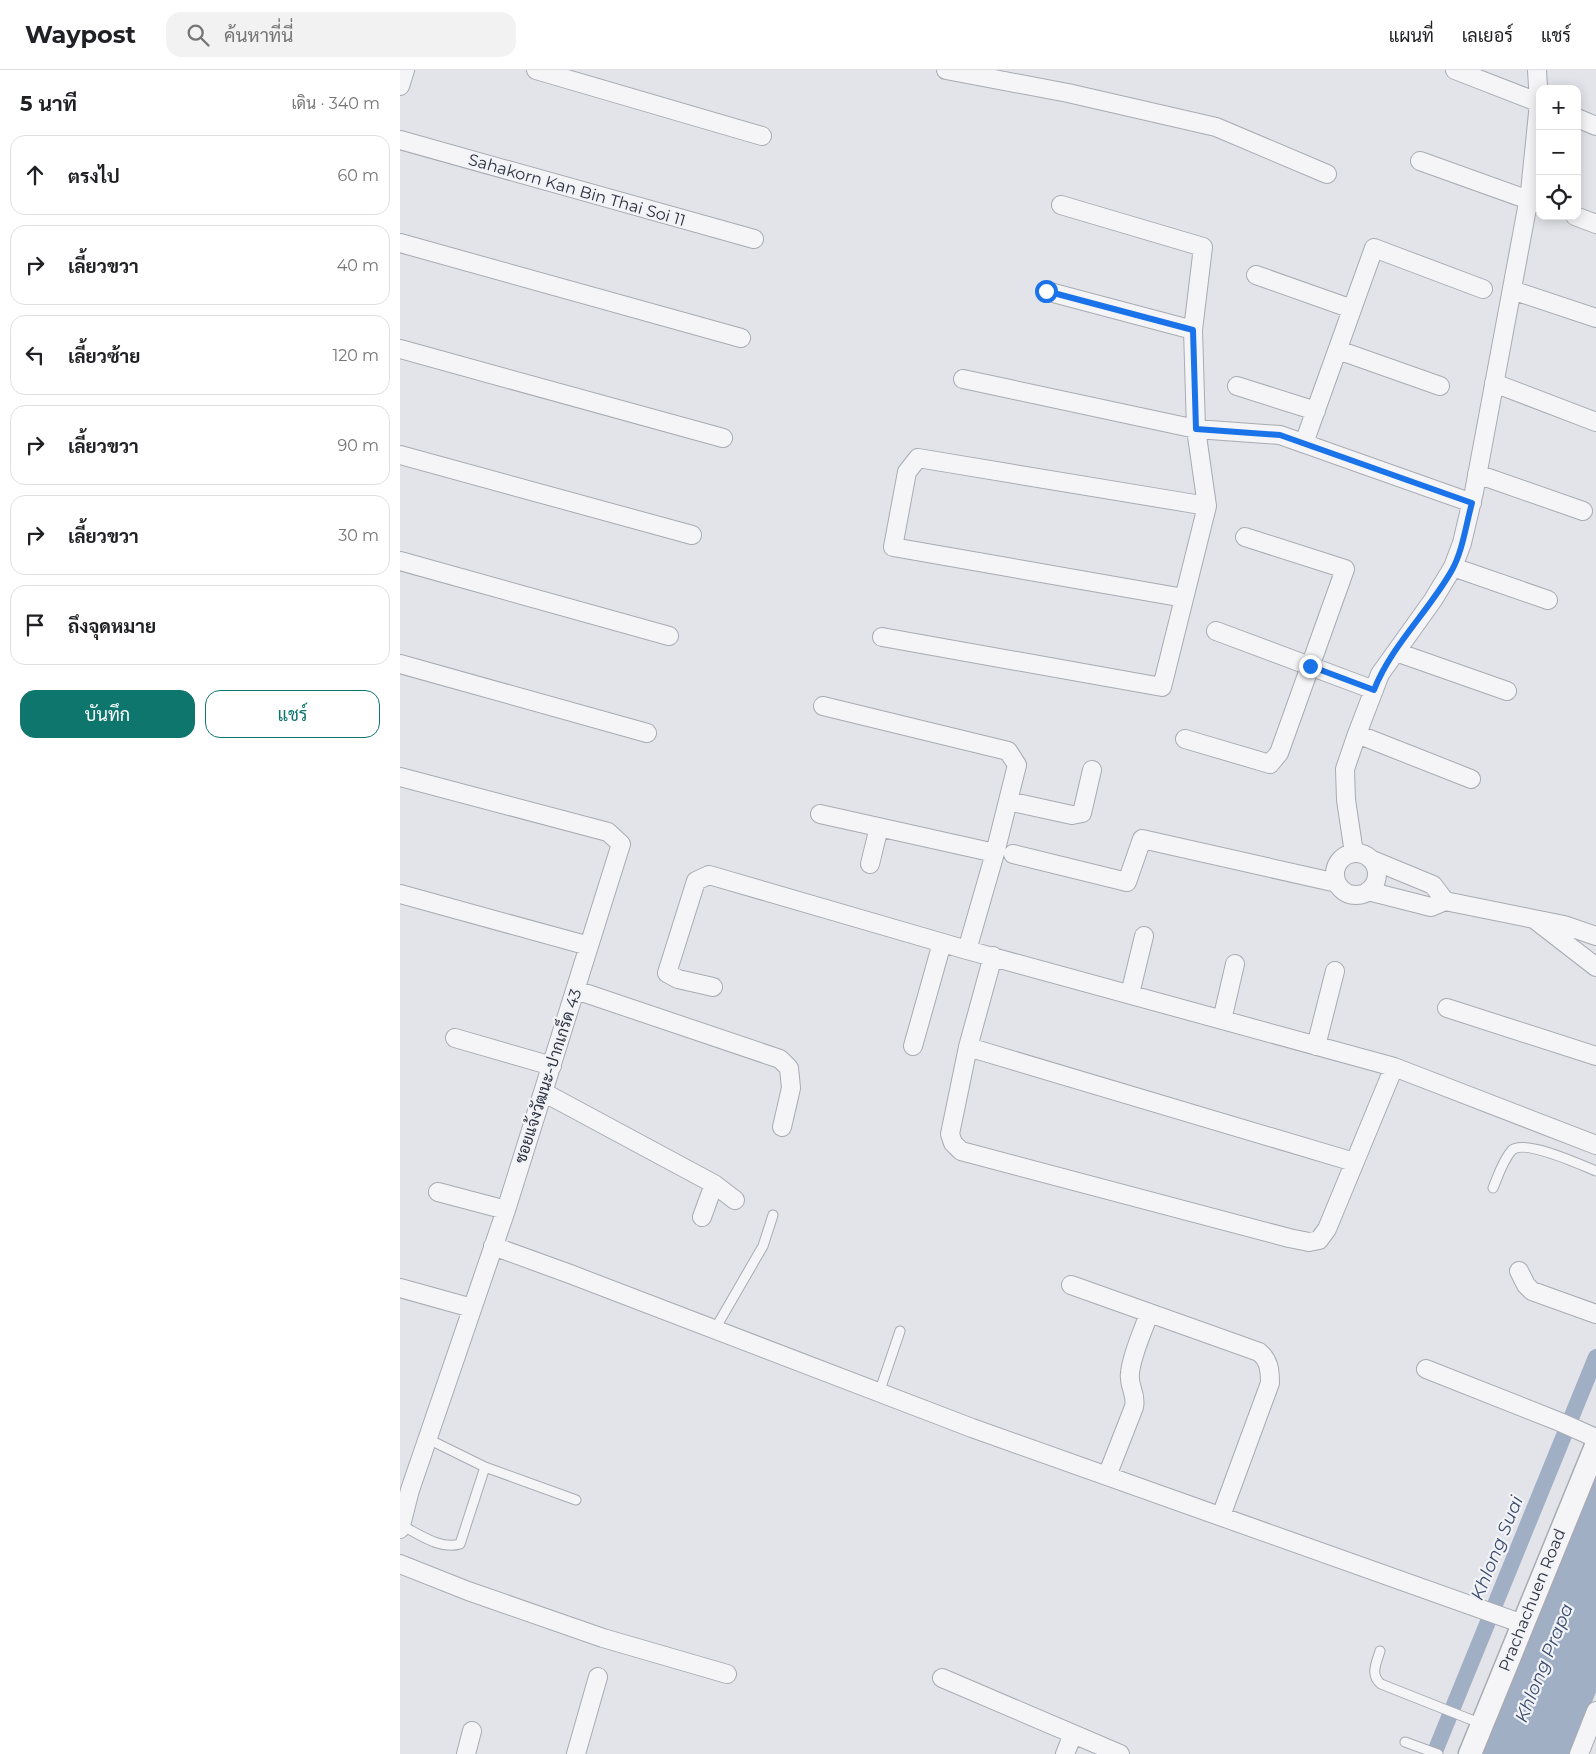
<!DOCTYPE html>
<html lang="th">
<head>
<meta charset="utf-8">
<style>
	:root { --surface:#fff; --page:#f2f2f2; --text:#202124; --muted:#757577; --line:#e0e0e0; --accent:#0f766e }
	body { margin:0; font-family:Montserrat,Sarabun,sans-serif; background:var(--page); color:var(--text) }
	.controls { position:absolute; right:15px; top:15px; display:grid; overflow:hidden; border-radius:10px; box-shadow:0 2px 12px #0003 }
	.controls button { width:45px; height:45px; display:grid; place-items:center; padding:0; border:0; border-bottom:1px solid var(--line); background:var(--surface); color:var(--text); font:25px sans-serif }
	.stop { position:absolute; width:15px; height:15px; margin:-11px; border:4px solid #1a73e8; border-radius:50%; background:#fff }
	.stop.end { background:#1a73e8; border-color:#fff; box-shadow:0 1px 5px #0008 }
	.list { margin:0; padding:0; list-style:none }
	h2 { display:flex; justify-content:space-between; align-items:center; height:65px; margin:0; padding:0 20px; font-size:21px }
	h2 small { font-size:16px; font-weight:400; color:var(--muted) }
	.list li { display:grid; grid-template-columns:32px 1fr auto; gap:15px; align-items:center; box-sizing:border-box; height:80px; margin:0 10px 10px; padding:0 10px; border:1px solid var(--line); border-radius:15px }
	.list b { display:block; font-size:19px; white-space:nowrap }
	.list em { font-size:16px; font-style:normal; color:var(--muted) }
	.actions { display:flex; gap:10px; padding:15px 20px }
	.actions a { flex:1; padding:11px 0; border:1px solid var(--accent); border-radius:15px; text-align:center; font-size:18px; color:var(--accent) }
	.actions .main { background:var(--accent); color:#fff }
	.icon { flex:none; width:28px; height:28px; fill:none; stroke:currentColor; stroke-width:2; stroke-linecap:round; stroke-linejoin:round }
	.map { position:relative; flex:none; width:1196px; height:1684px; overflow:hidden }
	header { display:flex; align-items:center; gap:30px; box-sizing:border-box; height:70px; padding:0 25px; background:var(--surface); border-bottom:1px solid var(--line) }
	header strong { font-size:24px }
	nav { display:flex; gap:28px; margin-inline-start:auto; font-size:18px }
	.search { width:350px; height:45px; background:var(--page); display:flex; align-items:center; gap:12px; box-sizing:border-box; padding:0 18px; border-radius:15px; color:var(--muted); font-size:19px }
	main { display:flex }
	aside { flex:1; background:var(--surface) }
	.map>svg:first-child { display:block }
	.water { fill:#a1afc5 }
	.lines { fill:none; stroke-linecap:round; stroke-linejoin:round }
	.canal { stroke:#a1afc5; stroke-width:16 }
	.service-casing { stroke:#a8abb3; stroke-width:11 }
	.minor-casing { stroke:#a8abb3; stroke-width:20 }
	.tertiary-casing { stroke:#a8abb3; stroke-width:25 }
	.service { stroke:#f5f5f8; stroke-width:9 }
	.minor { stroke:#f5f5f8; stroke-width:18 }
	.tertiary { stroke:#f5f5f8; stroke-width:22 }
	.route { stroke:#1a73e8; stroke-width:6 }
	.labels { text-anchor:middle; dominant-baseline:central; stroke-width:4.5; stroke-linejoin:round; paint-order:stroke }
	.street-label { font-size:16px; fill:#2c313f; stroke:#f2f3f7 }
	.water-label { font-size:18px; font-style:italic; fill:#3b4d6f; stroke:#f2f3f7 }
</style>
</head>
<body>
<header>
<strong>Waypost</strong>
<div class="search"><svg class="icon" aria-label="search" viewBox="0 0 24 24"><circle cx="10" cy="10" r="6"/><path d="M15 15l6 6"/></svg>ค้นหาที่นี่</div>
<nav><a>แผนที่</a><a>เลเยอร์</a><a>แชร์</a></nav>
</header>
<main>
<aside>
<h2>5 นาที<small>เดิน · 340 m</small></h2>
<ul class="list">
<li><svg class="icon" aria-label="ahead" viewBox="0 0 24 24"><path d="M12 20V5M6 11l6-6 6 6"/></svg><div><b>ตรงไป</b></div><em>60 m</em></li>
<li><svg class="icon" aria-label="right" viewBox="0 0 24 24"><path d="M7 20v-9h11M14 6l5 5-5 5"/></svg><div><b>เลี้ยวขวา</b></div><em>40 m</em></li>
<li><svg class="icon" aria-label="left" viewBox="0 0 24 24"><path d="M17 20v-9H6M10 6l-5 5 5 5"/></svg><div><b>เลี้ยวซ้าย</b></div><em>120 m</em></li>
<li><svg class="icon" aria-label="right" viewBox="0 0 24 24"><path d="M7 20v-9h11M14 6l5 5-5 5"/></svg><div><b>เลี้ยวขวา</b></div><em>90 m</em></li>
<li><svg class="icon" aria-label="right" viewBox="0 0 24 24"><path d="M7 20v-9h11M14 6l5 5-5 5"/></svg><div><b>เลี้ยวขวา</b></div><em>30 m</em></li>
<li><svg class="icon" aria-label="arrive" viewBox="0 0 24 24"><path d="M6 21V4h12l-3 4 3 4H6"/></svg><div><b>ถึงจุดหมาย</b></div></li>
</ul>
<div class="actions"><a class="main">บันทึก</a><a>แชร์</a></div>
</aside>
<div class="map">
<svg width="1196" height="1684" viewBox="0 0 1196 1684">
	<rect width="100%" height="100%" fill="#e2e4e9"/>
	<path class="water" d="M 1196,1396 L 1196,1622 L 1171,1684 L 1081,1684 Z"/>
	<g class="lines">
		<path class="canal" d="M 1034,1684 L 1196,1287"/>
		<defs>
			<path id="service" d="M 1093,1118 C 1098,1106 1103,1090 1112,1080 C 1125,1069 1181,1095 1196,1101
				M 315,1259 L 363,1176 L 373,1145
				M 479,1323 L 500,1261
				M 85,1397 L 176,1430
				M 1,1455 C 19,1464 40,1480 60,1474 L 85,1397 L 28,1369
				M 980,1581 C 976,1594 970,1605 981,1614 L 1082,1654
				M 1005,1672 L 1038,1684"/>
			<path id="minor" d="M 136,0 L 362,66
				M 546,0 L 668,23 L 816,57 L 927,104
				M 1055,0 L 1140,33
				M 0,16 L 5,0
				M 1177,48 L 1196,56
				M 0,70 L 354,169
				M 1020,91 L 1137,133
				M 1175,146 L 1196,154
				M 0,173 L 341,268
				M 856,205 L 952,239
				M 1112,220 L 1196,248
				M 646,221 L 793,260
				M 0,279 L 323,368
				M 938,280 L 1040,316
				M 563,309 L 796,359 L 880,365 L 1072,433
				M 1094,313 L 1196,352
				M 837,316 L 916,341
				M 904,373 L 974,178 L 1083,219
				M 0,385 L 292,465
				M 1077,404 L 1183,441
				M 0,491 L 269,566
				M 1053,497 L 1148,530
				M 784,528 L 493,477 L 507,402 L 518,388 L 807,436
				M 816,561 L 974,620
				M 482,567 L 762,617 L 807,436 L 796,359 L 793,260 L 803,177 L 661,135
				M 996,582 L 1107,621
				M 0,594 L 247,663
				M 423,636 L 608,681 L 617,695 L 595,783 L 567,880
				M 957,664 L 1071,709
				M 785,669 L 870,694 L 879,683 L 945,499 L 845,467
				M 0,707 L 208,762 L 221,774 L 106,1140 L 10,1420 L 0,1459
				M 608,731 L 672,745 L 682,743 L 692,700
				M 420,744 L 595,783
				M 954,783 L 946,730 L 945,699 L 957,664 L 980,604 L 1033,530 L 1053,497 L 1062,473 L 1074,422 L 1130,122 L 1139,33 L 1137,0
				M935 804a21 21 0 1 1 42 0a21 21 0 1 1-42 0Z
				M 613,784 L 727,812 L 742,769 L 937,813
				M 970,789 L 1033,815 L 1045,831
				M 470,794 L 479,757
				M 968,821 L 1031,837 L 1045,831 L 1134,849
				M 0,824 L 189,876
				M 1196,866 L 1164,855 L 1134,849 L 1196,897
				M 593,886 L 568,977 L 550,1064 L 553,1073 L 561,1081 L 889,1168 L 909,1172 L 919,1170 L 927,1159 L 994,997
				M 313,917 L 278,909 L 267,903 L 296,811 L 309,805 L 567,880 L 994,997 L 1196,1075
				M 176,920 L 380,989 L 389,998 L 391,1018 L 382,1057
				M 730,924 L 744,866
				M 1047,938 L 1196,986
				M 822,950 L 835,894
				M 55,968 L 152,996
				M 513,976 L 542,873
				M 916,976 L 935,901
				M 568,977 L 954,1092
				M 143,1022 L 314,1114 L 335,1130
				M 38,1122 L 106,1140
				M 302,1147 L 314,1114
				M 93,1176 L 170,1204 L 572,1358 L 1123,1554
				M 1119,1201 L 1126,1215 L 1132,1221 L 1196,1244
				M 671,1215 L 859,1282 C 869,1290 870,1300 870,1313 L 821,1446
				M 0,1218 L 72,1238
				M 1026,1299 L 1160,1352 L 1196,1368
				M 707,1406 L 734,1337 C 737,1323 728,1317 730,1303 C 732,1283 743,1262 749,1243
				M 0,1494 L 68,1521 L 203,1568 L 327,1604
				M 542,1608 L 720,1684
				M 66,1684 L 72,1661
				M 176,1684 L 198,1607
				M 665,1684 L 673,1664
				M 1179,1684 L 1196,1641"/>
			<path id="tertiary" d="M 1070,1684 L 1196,1376"/>
		</defs>
		<use href="#service" class="service-casing"/>
		<use href="#minor" class="minor-casing"/>
		<use href="#tertiary" class="tertiary-casing"/>
		<use href="#service" class="service"/>
		<use href="#minor" class="minor"/>
		<use href="#tertiary" class="tertiary"/>
	</g>
	<g class="lines">
		<path class="route" d="M 646,221 L 793,260 L 796,359 L 880,365 L 1072,433 C 1066,454 1063,480 1052,500 C 1029,541 991,576 974,620 L 910,596"/>
	</g>
	<g class="labels">
		<g class="street-label">
			<text transform="translate(177 120) rotate(16)">Sahakorn Kan Bin Thai Soi 11</text>
			<text transform="translate(148 1006) rotate(-72)">ซอยแจ้งวัฒนะ-ปากเกร็ด 43</text>
			<text transform="translate(1132 1530) rotate(-68)">Prachachuen Road</text>
		</g>
		<g class="water-label">
			<text transform="translate(1097 1478) rotate(-68)">Khlong Suai</text>
			<text transform="translate(1144 1593) rotate(-68)">Khlong Prapa</text>
		</g>
	</g>
</svg>
<div class="controls">
<button>+</button>
<button>−</button>
<button><svg class="icon" aria-label="locate" viewBox="0 0 24 24"><circle cx="12" cy="12" r="6"/><path d="M12 2v4M12 18v4M2 12h4M18 12h4"/></svg></button>
</div>
<div class="stop" style="left:646px;top:221px"></div>
<div class="stop end" style="left:910px;top:596px"></div>
</div>
</main>
</body>
</html>
